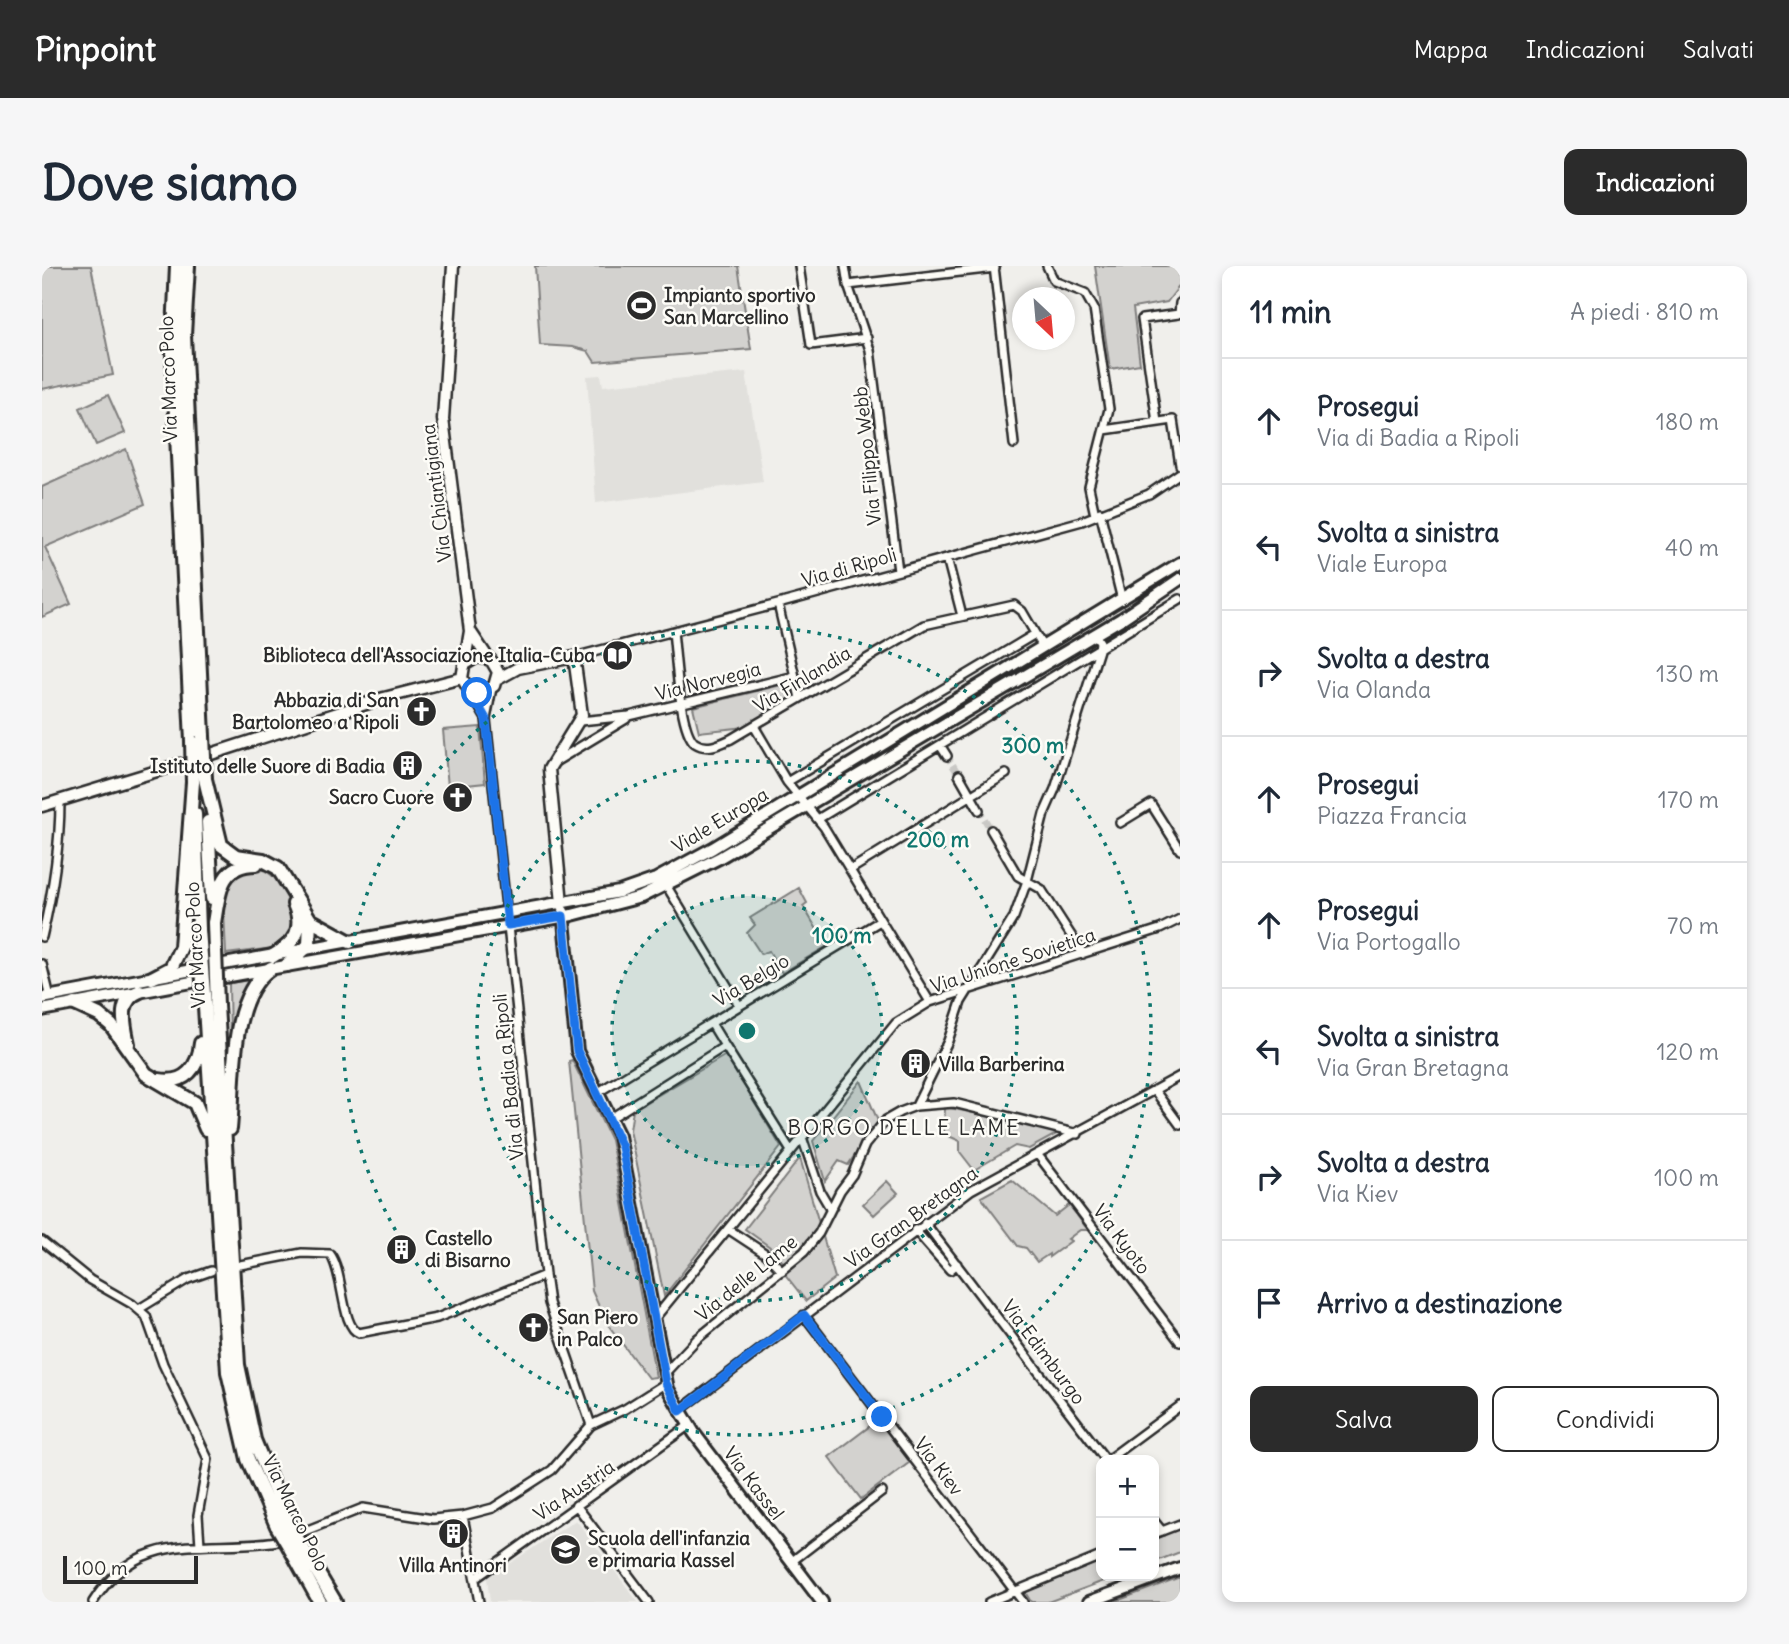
<!DOCTYPE html>
<html lang="it">
<head>
<meta charset="utf-8">
<style>
	:root { --surface:#fff; --page:#f6f6f7; --text:#1f2937; --muted:#747a83; --line:#e0e1e3; --accent:#2b2b2b }
	body { margin:0; font-family:Delius,sans-serif; background:var(--page); color:var(--text) }
	.controls { position:absolute; right:21px; bottom:21px; display:grid; overflow:hidden; border-radius:14px; box-shadow:0 4px 10px #0003 }
	.controls button { width:63px; height:63px; display:grid; place-items:center; padding:0; border:0; border-bottom:2px solid var(--line); background:var(--surface); color:var(--text); font:35px sans-serif }
	.compass { position:absolute; left:970px; top:21px; width:63px; height:63px; border-radius:50%; background:var(--surface); box-shadow:0 4px 10px #0003; rotate:154deg }
	.scale { position:absolute; left:21px; bottom:18px; width:135px; box-sizing:border-box; padding-left:7px; border:4px solid #2b2b2b; border-top:0; font-size:19px; line-height:24px; white-space:nowrap; color:#2b2b2b; -webkit-text-stroke:5px #fdfcf7; paint-order:stroke }
	.stop { position:absolute; width:21px; height:21px; margin:-16px; border:5px solid #1a73e8; border-radius:50%; background:#fff }
	.stop.end { background:#1a73e8; border-color:#fff; box-shadow:0 2px 7px #0008 }
	.list { margin:0; padding:0; list-style:none }
	h2 { display:flex; justify-content:space-between; align-items:center; height:91px; margin:0; padding:0 28px; font-size:30px }
	h2 small { font-size:23px; font-weight:400; color:var(--muted) }
	.list li { display:grid; grid-template-columns:46px 1fr auto; gap:21px; align-items:center; box-sizing:border-box; height:126px; padding:0 28px; border-top:2px solid var(--line) }
	.list b { display:block; font-size:26px; white-space:nowrap }
	.list p { margin:0; font-size:23px; white-space:nowrap; color:var(--muted) }
	.list em { font-size:23px; font-style:normal; color:var(--muted) }
	.actions { display:flex; gap:14px; padding:21px 28px }
	.actions a { flex:1; padding:16px 0; border:2px solid var(--accent); border-radius:14px; text-align:center; font-size:24px; color:var(--accent) }
	.actions .main { background:var(--accent); color:#fff }
	.icon { flex:none; width:38px; height:38px; fill:none; stroke:currentColor; stroke-width:2; stroke-linecap:round; stroke-linejoin:round }
	.map { position:relative; flex:none; width:1138px; height:1336px; overflow:hidden; border-radius:14px }
	header { display:flex; align-items:center; gap:42px; box-sizing:border-box; height:98px; padding:0 35px; background:var(--accent); color:#fff }
	header strong { font-size:33px }
	nav { display:flex; gap:38px; margin-inline-start:auto; font-size:24px }
	.intro { display:flex; align-items:center; justify-content:space-between; box-sizing:border-box; height:168px; padding:0 42px }
	h1 { margin:0; font-size:49px }
	.button { padding:18px 32px; border-radius:14px; background:var(--accent); color:#fff; font-size:24px; font-weight:700 }
	main { display:flex; gap:42px; padding:0 42px }
	aside { flex:1; background:var(--surface); border-radius:14px; box-shadow:0 4px 10px #0003 }
	.map>svg:first-child { display:block }
	.built { fill:#e1e0dc }
	.green { fill:#d3d2cf; stroke:#7f7e7d; stroke-width:2 }
	.lines { fill:none; stroke-linecap:round; stroke-linejoin:round }
	.minor-tunnel { stroke:#c9c8c5; stroke-width:7; stroke-dasharray:7 3.5; stroke-linecap:butt }
	.minor-casing { stroke:#2b2b2b; stroke-width:12 }
	.tertiary-casing { stroke:#2b2b2b; stroke-width:15 }
	.secondary-casing { stroke:#2b2b2b; stroke-width:16 }
	.trunk-casing { stroke:#2b2b2b; stroke-width:18 }
	.minor { stroke:#fdfcf7; stroke-width:7 }
	.tertiary { stroke:#fdfcf7; stroke-width:10 }
	.secondary { stroke:#fdfcf7; stroke-width:10 }
	.trunk { stroke:#fdfcf7; stroke-width:12 }
	.trunk-bridge-casing { stroke:#2b2b2b; stroke-width:18; stroke-linecap:butt }
	.trunk-bridge { stroke:#fdfcf7; stroke-width:12 }
	.route { stroke:#1a73e8; stroke-width:9 }
	.ring { fill:none; stroke:#0f766e; stroke-width:3.5; stroke-dasharray:3.5 7 }
	.labels { text-anchor:middle; dominant-baseline:central; stroke-width:5; stroke-linejoin:round; paint-order:stroke }
	.poi-label { font-size:19px; font-weight:bold; fill:#2b2b2b; stroke:#fdfcf7; text-anchor:start }
	.street-label { font-size:19px; fill:#2b2b2b; stroke:#fdfcf7 }
	.neighbourhood-label { font-size:21px; letter-spacing:2px; fill:#2b2b2b; stroke:#fdfcf7 }
	.centre { fill:#0f766e; stroke:#fdfcf7; stroke-width:3.5 }
	.ring-label { font-size:21px; text-anchor:middle; font-weight:bold; fill:#0f766e; stroke:#fdfcf7; stroke-width:5; stroke-linejoin:round; paint-order:stroke }
</style>
</head>
<body>
<header>
<strong>Pinpoint</strong>
<nav><a>Mappa</a><a>Indicazioni</a><a>Salvati</a></nav>
</header>
<div class="intro"><h1>Dove siamo</h1><a class="button">Indicazioni</a></div>
<main>
<div class="map">
<svg width="1138" height="1336" viewBox="0 0 1138 1336">
	<rect width="100%" height="100%" fill="#f0efeb"/>
	<filter id="ink" filterUnits="userSpaceOnUse"><feTurbulence type="fractalNoise" baseFrequency=".0143" numOctaves="2"/><feDisplacementMap in="SourceGraphic" scale="14" xChannelSelector="R" yChannelSelector="G"/><feConvolveMatrix kernelMatrix="1 2 1 2 8 2 1 2 1" color-interpolation-filters="sRGB"/></filter>
	<g filter="url(#ink)">
		<path class="built" d="M 704,106 L 721,216 L 554,237 L 545,110 L 559,109 L 561,120 Z
			M 534,1254 L 596,1336 L 448,1336 L 445,1312 Z"/>
		<path class="green" d="M 0,0 L 49,0 L 71,109 L 0,123 Z
			M 493,0 L 696,0 L 709,83 L 553,96 L 546,85 L 531,81 L 498,79 Z
			M 1053,0 L 1137,0 L 1138,19 L 1125,36 L 1091,42 L 1098,98 L 1068,103 Z
			M 66,129 L 83,167 L 54,179 L 38,142 Z
			M 84,183 L 103,238 L 3,281 L 29,338 L 0,351 L 0,221 Z
			M 751,416 L 754,431 L 704,461 L 657,466 L 651,441 Z
			M 438,461 L 443,517 L 406,521 L 401,464 Z
			M 211,601 C 239,605 253,639 251,665 L 231,682 L 184,688 L 181,623 L 184,614 Z
			M 757,622 L 765,637 L 761,640 L 785,680 L 740,707 L 727,685 L 719,688 L 705,667 L 713,659 L 708,652 Z
			M 208,714 L 195,742 L 188,778 L 187,717 Z
			M 684,789 L 739,881 L 622,1030 L 588,864 L 591,844 Z
			M 530,794 L 569,874 L 614,1111 L 606,1112 L 564,1056 L 550,1025 L 527,795 Z
			M 819,815 L 836,855 L 806,899 L 797,895 L 783,915 L 771,875 Z
			M 903,841 L 1020,865 L 987,883 L 973,880 L 932,904 L 918,886 L 918,875 L 902,868 Z
			M 758,892 L 793,1012 L 764,1035 L 742,1007 L 747,1003 L 728,981 L 703,963 Z
			M 970,914 L 1013,950 L 1027,939 L 1046,964 L 1038,964 L 1026,973 L 1029,975 L 1007,991 L 1007,988 L 995,996 L 984,982 L 976,980 L 939,931 Z
			M 845,915 L 856,927 L 832,949 L 821,938 Z
			M 840,1151 L 872,1193 L 819,1233 L 787,1191 Z
			M 1138,1262 L 1138,1286 L 1112,1296 L 1112,1273 Z
			M 1059,1295 L 1059,1310 L 1075,1310 L 1006,1336 L 989,1336 L 983,1326 Z
			M 1138,1311 L 1138,1336 L 1072,1336 Z"/>
		<g class="lines">
			<path class="minor-tunnel" d="M 905,490 L 917,509
				M 937,544 L 949,564"/>
			<defs>
				<path id="minor" d="M 757,0 L 769,79 L 825,72
					M 803,0 L 806,19 L 828,84 L 856,305
					M 952,0 L 972,178
					M 1005,0 L 1012,15 L 1043,27 L 1052,43 L 1067,143 L 1047,221 L 1053,249
					M 806,19 L 953,2
					M 1115,156 L 1100,53 L 1137,48 L 1138,37
					M 1062,164 L 1131,154 L 1138,199
					M 1058,246 L 1080,334
					M 905,292 L 920,350
					M 736,338 L 758,432
					M 631,366 C 634,387 637,465 653,477 C 665,485 678,478 689,473 L 882,359 L 972,339 L 980,345 L 1001,381
					M 532,391 L 736,338 L 1040,255 L 1107,228 L 1138,207
					M 450,422 L 444,453 L 503,1009 L 507,1037 L 549,1159
					M 428,425 L 444,453
					M 538,455 L 587,450 L 753,410
					M 712,460 L 745,516 L 782,561 L 888,736
					M 898,479 L 905,490
					M 508,499 L 584,453
					M 917,509 L 937,544
					M 745,516 L 993,368
					M 776,553 L 1138,333
					M 1078,557 L 1109,538 L 1138,584
					M 949,564 L 976,610 L 999,623 L 1041,688
					M 808,604 L 964,508
					M 624,619 L 697,739
					M 0,671 C 11,625 18,582 18,535
					M 0,698 L 8,731
					M 669,757 L 838,655
					M 683,780 L 749,885
					M 1113,825 L 1138,859
					M 555,827 L 669,757 L 683,780 L 569,852
					M 874,840 L 906,775 L 919,736 L 972,651 L 985,615 L 1002,548 L 1013,523 L 1057,384 L 1058,376 L 1053,368
					M 760,871 L 778,925 L 788,942
					M 996,889 L 1138,1076
					M 883,957 L 1064,1194
					M 686,963 L 724,988 L 740,1005
					M 873,964 L 908,1004 L 915,998
					M 0,975 L 48,1014 L 90,1038 L 104,1050 L 121,1098 L 166,1193 L 156,1249 L 158,1279
					M 198,999 L 260,987 L 288,988 C 302,1006 299,1061 317,1067 L 395,1052 L 503,1009
					M 97,1043 L 146,1013 L 169,1005
					M 762,1049 L 981,1336
					M 613,1052 L 854,757 L 888,736 L 1118,663 L 1138,653
					M 623,1107 L 655,1073 L 762,986 L 777,967 L 798,925 L 810,909 L 823,879 L 844,854 L 858,846 L 874,840 L 912,837 L 1036,868
					M 637,1145 L 929,924 L 1138,810
					M 1065,1194 L 1138,1140
					M 534,1239 L 607,1336
					M 421,1250 L 437,1336
					M 1112,1255 L 1120,1265
					M 258,1267 L 321,1242 L 391,1253 L 421,1250 L 451,1242 L 510,1204 L 549,1159 L 583,1143 L 624,1117
					M 1112,1268 L 1138,1258
					M 749,1296 L 840,1226
					M 434,1312 L 646,1160
					M 51,1336 C 98,1261 164,1286 236,1275
					M 947,1336 L 1059,1290"/>
				<path id="tertiary" d="M 411,0 L 401,153 L 428,365 L 420,412 L 427,424 L 440,427 L 452,420 L 456,406 L 449,394 L 435,391 L 422,399
					M 428,365 L 446,392
					M 456,413 L 476,402 L 532,391 L 540,449 L 507,503 L 520,637
					M 169,488 L 342,432 L 420,412
					M 0,540 L 138,498"/>
				<path id="secondary" d="M 521,645 L 535,785 L 577,870 L 626,1123 L 652,1167 L 780,1336
					M 182,698 L 577,626 L 614,613 L 671,582 L 1138,297
					M 182,711 L 530,649 L 599,631 L 677,592 L 1079,353 L 1138,313
					M 0,732 L 150,704
					M 0,744 L 150,716
					M 1047,1336 L 1138,1302"/>
				<path id="trunk" d="M 135,0 L 131,88 L 150,475
					M 146,0 L 142,69 L 161,470
					M 163,513 L 179,579 L 194,590 L 221,594 L 236,602 L 268,654 L 308,676
					M 153,548 L 157,664
					M 166,556 L 170,632
					M 172,657 C 177,628 177,598 214,598
					M 231,690 C 253,677 263,663 252,638
					M 245,699 L 267,679 L 268,654
					M 110,712 L 129,702 L 139,681 L 151,516
					M 33,738 L 57,749 L 69,759 L 104,808 L 153,837 L 164,863
					M 175,739 L 196,1099 L 212,1174 L 245,1254
					M 163,741 L 186,1106 L 206,1193 L 235,1260
					M 86,778 C 82,758 75,734 98,725
					M 117,814 C 143,819 157,801 159,777
					M 188,863 C 193,814 186,731 229,702
					M 258,1277 L 293,1336
					M 248,1282 L 278,1336"/>
			</defs>
			<use href="#minor" class="minor-casing"/>
			<use href="#tertiary" class="tertiary-casing"/>
			<use href="#secondary" class="secondary-casing"/>
			<use href="#trunk" class="trunk-casing"/>
			<use href="#minor" class="minor"/>
			<use href="#tertiary" class="tertiary"/>
			<use href="#secondary" class="secondary"/>
			<use href="#trunk" class="trunk"/>
			<defs>
				<path id="trunk-bridge" d="M 161,470 L 163,513
					M 150,475 L 151,516
					M 172,657 L 175,739
					M 157,664 L 163,741
					M 245,1254 L 258,1277
					M 235,1260 L 248,1282"/>
			</defs>
			<use href="#trunk-bridge" class="trunk-bridge-casing"/>
			<use href="#trunk-bridge" class="trunk-bridge"/>
		</g>
	</g>
	<g class="lines" filter="url(#ink)">
		<path class="route" d="M 435,427 L 428,425 L 444,453 L 466,659 L 521,650 L 535,785 L 580,881 L 624,1117 L 638,1145 L 762,1049 L 840,1151"/>
	</g>
	<circle cx="705" cy="765" r="135" fill="#0f766e" fill-opacity=".12"/>
	<g class="ring">
		<circle cx="705" cy="765" r="135"/>
		<circle cx="705" cy="765" r="270"/>
		<circle cx="705" cy="765" r="404"/>
	</g>
	<defs>
		<symbol id="stadium-disc" viewBox="-11 -11 22 22"><circle r="9.5" fill="#2b2b2b" stroke="#fdfcf7"/><path d="M0-5a6.5 5 0 1 0 0 10a6.5 5 0 1 0 0-10ZM-3.5-1.8h7v3.6h-7Z" fill="#fff"/></symbol>
		<symbol id="library-disc" viewBox="-11 -11 22 22"><circle r="9.5" fill="#2b2b2b" stroke="#fdfcf7"/><path d="M-6-4Q-3-5.5-.7-3.5V5Q-3 3-6 4ZM6-4Q3-5.5 .7-3.5V5Q3 3 6 4Z" fill="#fff"/></symbol>
		<symbol id="church-disc" viewBox="-11 -11 22 22"><circle r="9.5" fill="#2b2b2b" stroke="#fdfcf7"/><path d="M-1.2-6h2.4v3.5h3.3v2.4h-3.3V6h-2.4V-.1h-3.3v-2.4h3.3Z" fill="#fff"/></symbol>
		<symbol id="building-disc" viewBox="-11 -11 22 22"><circle r="9.5" fill="#2b2b2b" stroke="#fdfcf7"/><path d="M-4-6H4V6H1V3H-1V6H-4ZM-2.5-4.3h1.7v1.8h-1.7ZM.8-4.3h1.7v1.8H.8ZM-2.5-1h1.7V.8h-1.7ZM.8-1h1.7V.8H.8Z" fill="#fff"/></symbol>
		<symbol id="school-disc" viewBox="-11 -11 22 22"><circle r="9.5" fill="#2b2b2b" stroke="#fdfcf7"/><path d="M0-5L7-2L0 1L-7-2ZM-4 1L0 2.5L4 1V4Q0 6-4 4Z" fill="#fff"/></symbol>
	</defs>
	<g fill-rule="evenodd">
		<use href="#stadium-disc" x="582" y="22" width="35" height="35"/>
		<use href="#library-disc" x="558" y="372" width="35" height="35"/>
		<use href="#church-disc" x="362" y="428" width="35" height="35"/>
		<use href="#building-disc" x="348" y="482" width="35" height="35"/>
		<use href="#church-disc" x="398" y="514" width="35" height="35"/>
		<use href="#building-disc" x="856" y="780" width="35" height="35"/>
		<use href="#building-disc" x="342" y="966" width="35" height="35"/>
		<use href="#church-disc" x="474" y="1044" width="35" height="35"/>
		<use href="#building-disc" x="394" y="1250" width="35" height="35"/>
		<use href="#school-disc" x="506" y="1266" width="35" height="35"/>
	</g>
	<g class="labels">
		<g class="poi-label">
			<text x="622" y="29">Impianto sportivo<tspan x="622" dy="22">San Marcellino</tspan></text>
			<text x="553" y="389" text-anchor="end">Biblioteca dell'Associazione Italia-Cuba</text>
			<text x="357" y="434" text-anchor="end">Abbazia di San<tspan x="357" dy="22">Bartolomeo a Ripoli</tspan></text>
			<text x="343" y="500" text-anchor="end">Istituto delle Suore di Badia</text>
			<text x="392" y="531" text-anchor="end">Sacro Cuore</text>
			<text x="897" y="798">Villa Barberina</text>
			<text x="383" y="972">Castello<tspan x="383" dy="22">di Bisarno</tspan></text>
			<text x="515" y="1051">San Piero<tspan x="515" dy="22">in Palco</tspan></text>
			<text x="546" y="1272">Scuola dell'infanzia<tspan x="546" dy="22">e primaria Kassel</tspan></text>
			<text x="411" y="1299" text-anchor="middle">Villa Antinori</text>
		</g>
		<g class="street-label">
			<text transform="translate(126 113) rotate(-92)">Via Marco Polo</text>
			<text transform="translate(825 190) rotate(-96)">Via Filippo Webb</text>
			<text transform="translate(394 227) rotate(-97)">Via Chiantigiana</text>
			<text transform="translate(807 301) rotate(-16)">Via di Ripoli</text>
			<text transform="translate(760 413) rotate(-31)">Via Finlandia</text>
			<text transform="translate(666 415) rotate(-14)">Via Norvegia</text>
			<text transform="translate(678 554) rotate(-31)">Viale Europa</text>
			<text transform="translate(153 679) rotate(-93)">Via Marco Polo</text>
			<text transform="translate(971 694) rotate(-18)">Via Unione Sovietica</text>
			<text transform="translate(709 714) rotate(-31)">Via Belgio</text>
			<text transform="translate(466 811) rotate(-96)">Via di Badia a Ripoli</text>
			<text transform="translate(869 951) rotate(-36)">Via Gran Bretagna</text>
			<text transform="translate(1080 973) rotate(53)">Via Kyoto</text>
			<text transform="translate(704 1012) rotate(-39)">Via delle Lame</text>
			<text transform="translate(1002 1086) rotate(53)">Via Edimburgo</text>
			<text transform="translate(897 1200) rotate(53)">Via Kiev</text>
			<text transform="translate(712 1217) rotate(53)">Via Kassel</text>
			<text transform="translate(532 1224) rotate(-34)">Via Austria</text>
			<text transform="translate(254 1247) rotate(64)">Via Marco Polo</text>
		</g>
		<g class="neighbourhood-label">
			<text x="862" y="861">BORGO DELLE LAME</text>
		</g>
	</g>
	<circle cx="705" cy="765" r="10" class="centre"/>
	<g class="ring-label">
		<text x="991" y="487">300 m</text>
		<text x="896" y="581">200 m</text>
		<text x="800" y="677">100 m</text>
	</g>
</svg>
<div class="controls">
<button>+</button>
<button>−</button>
</div>
<svg class="compass" viewBox="-18 -18 36 36"><path d="M0-13l5 13h-10z" fill="#e53935"/><path d="M0 13l5-13h-10z" fill="#747a83"/></svg>
<div class="scale">100 m</div>
<div class="stop" style="left:435px;top:427px"></div>
<div class="stop end" style="left:840px;top:1151px"></div>
</div>
<aside>
<h2>11 min<small>A piedi · 810 m</small></h2>
<ul class="list">
<li><svg class="icon" aria-label="ahead" viewBox="0 0 24 24"><path d="M12 20V5M6 11l6-6 6 6"/></svg><div><b>Prosegui</b><p>Via di Badia a Ripoli</p></div><em>180 m</em></li>
<li><svg class="icon" aria-label="left" viewBox="0 0 24 24"><path d="M17 20v-9H6M10 6l-5 5 5 5"/></svg><div><b>Svolta a sinistra</b><p>Viale Europa</p></div><em>40 m</em></li>
<li><svg class="icon" aria-label="right" viewBox="0 0 24 24"><path d="M7 20v-9h11M14 6l5 5-5 5"/></svg><div><b>Svolta a destra</b><p>Via Olanda</p></div><em>130 m</em></li>
<li><svg class="icon" aria-label="ahead" viewBox="0 0 24 24"><path d="M12 20V5M6 11l6-6 6 6"/></svg><div><b>Prosegui</b><p>Piazza Francia</p></div><em>170 m</em></li>
<li><svg class="icon" aria-label="ahead" viewBox="0 0 24 24"><path d="M12 20V5M6 11l6-6 6 6"/></svg><div><b>Prosegui</b><p>Via Portogallo</p></div><em>70 m</em></li>
<li><svg class="icon" aria-label="left" viewBox="0 0 24 24"><path d="M17 20v-9H6M10 6l-5 5 5 5"/></svg><div><b>Svolta a sinistra</b><p>Via Gran Bretagna</p></div><em>120 m</em></li>
<li><svg class="icon" aria-label="right" viewBox="0 0 24 24"><path d="M7 20v-9h11M14 6l5 5-5 5"/></svg><div><b>Svolta a destra</b><p>Via Kiev</p></div><em>100 m</em></li>
<li><svg class="icon" aria-label="arrive" viewBox="0 0 24 24"><path d="M6 21V4h12l-3 4 3 4H6"/></svg><div><b>Arrivo a destinazione</b></div></li>
</ul>
<div class="actions"><a class="main">Salva</a><a>Condividi</a></div>
</aside>
</main>
</body>
</html>
